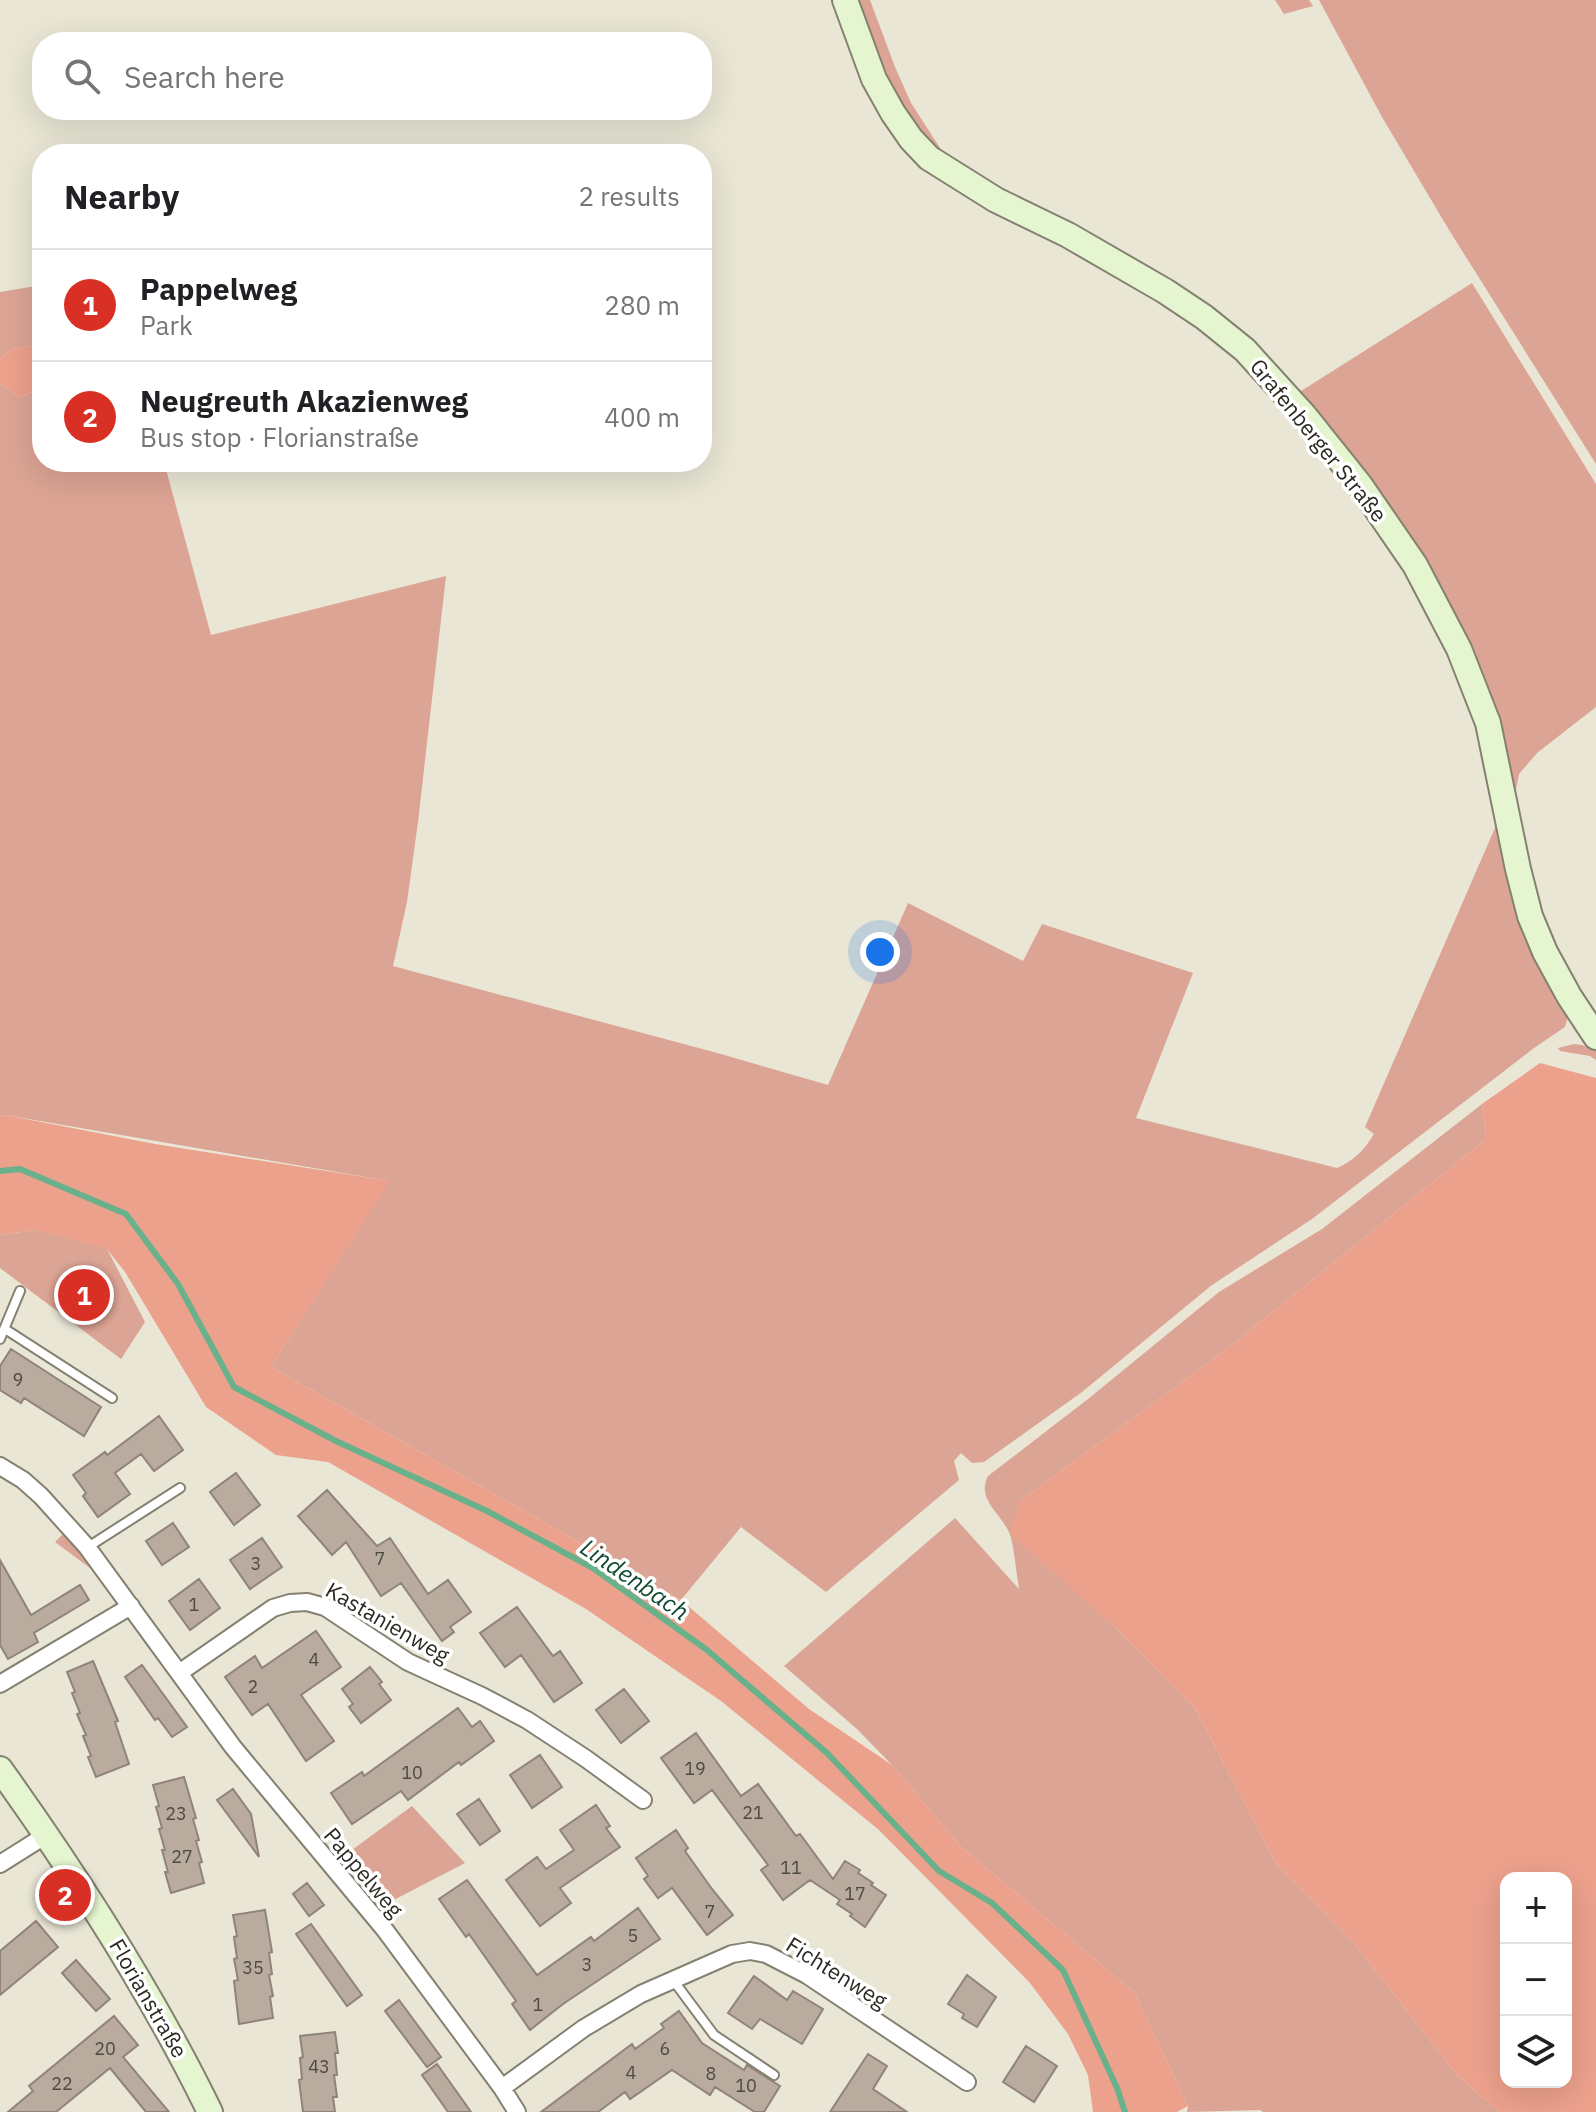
<!DOCTYPE html>
<html lang="en">
<head>
<meta charset="utf-8">
<style>
	:root { --surface:#fff; --page:#f6f6f6; --text:#202124; --muted:#757577; --line:#e0e0e0; --accent:#d93025 }
	body { margin:0; font-family:"IBM Plex Sans",sans-serif; background:var(--page); color:var(--text) }
	.controls { position:absolute; right:24px; bottom:24px; display:grid; overflow:hidden; border-radius:16px; box-shadow:0 8px 32px #0002 }
	.controls button { width:72px; height:72px; display:grid; place-items:center; padding:0; border:0; border-bottom:2px solid var(--line); background:var(--surface); color:var(--text); font:40px sans-serif }
	.you { position:absolute; left:880px; top:952px; width:28px; height:28px; margin:-20px; border:6px solid #fff; border-radius:50%; background:#1a73e8; box-shadow:0 0 0 12px #1a73e833 }
	.badge { display:grid; place-items:center; width:52px; height:52px; border-radius:50%; background:var(--accent); color:#fff; font-size:26px; font-weight:700 }
	.pin { position:absolute; translate:-50% -50%; border:4px solid #fff; box-shadow:0 2px 8px #0006 }
	.list { margin:0; padding:0; list-style:none }
	h2 { display:flex; justify-content:space-between; align-items:center; height:104px; margin:0; padding:0 32px; font-size:34px }
	h2 small { font-size:26px; font-weight:400; color:var(--muted) }
	.list li { display:grid; grid-template-columns:52px 1fr auto; gap:24px; align-items:center; box-sizing:border-box; height:112px; padding:0 32px; border-top:2px solid var(--line) }
	.list b { display:block; font-size:30px; white-space:nowrap }
	.list p { margin:0; font-size:26px; white-space:nowrap; color:var(--muted) }
	.list em { font-size:26px; font-style:normal; color:var(--muted) }
	.icon { flex:none; width:44px; height:44px; fill:none; stroke:currentColor; stroke-width:2; stroke-linecap:round; stroke-linejoin:round }
	.map { position:relative; flex:none; width:1596px; height:2112px; overflow:hidden }
	.search { position:absolute; background:var(--surface); box-shadow:0 8px 32px #0002; left:32px; top:32px; width:680px; height:88px; display:flex; align-items:center; gap:20px; box-sizing:border-box; padding:0 28px; border-radius:32px; color:var(--muted); font-size:30px }
	.panel { position:absolute; background:var(--surface); box-shadow:0 8px 32px #0002; left:32px; top:144px; width:680px; height:328px; border-radius:32px }
	.map>svg:first-child { display:block }
	.green { fill:#dca494 }
	.forest { fill:#eca18c; fill-rule:evenodd }
	.lines { fill:none; stroke-linecap:round; stroke-linejoin:round }
	.stream { stroke:#68b18a; stroke-width:6 }
	.building { fill:#b9ac9f; stroke:#908377; stroke-width:2 }
	.lane-casing { stroke:#848171; stroke-width:12 }
	.street-casing { stroke:#848171; stroke-width:20 }
	.secondary-casing { stroke:#848171; stroke-width:28 }
	.lane { stroke:#fff; stroke-width:8 }
	.street { stroke:#fff; stroke-width:16 }
	.secondary { stroke:#e5f5d0; stroke-width:24 }
	.labels { text-anchor:middle; dominant-baseline:central; stroke-width:7; stroke-linejoin:round; paint-order:stroke }
	.number-label { font-size:18px; fill:#4e4a42 }
	.street-label { font-size:22px; fill:#2b2923; stroke:#fff }
	.water-label { font-size:24px; font-style:italic; fill:#0e4a2f; stroke:#fff }
</style>
</head>
<body>
<div class="map">
<svg width="1596" height="2112" viewBox="0 0 1596 2112">
	<rect width="100%" height="100%" fill="#e9e6d5"/>
	<path class="green" d="M 854,0 L 870,0 L 895,67 L 911,103 L 944,154 L 939,156 L 899,108 Z
		M 1275,0 L 1309,0 L 1313,6 L 1284,14 Z
		M 1319,0 L 1596,0 L 1596,464 L 1449,230 L 1382,117 Z
		M 1472,283 L 1596,484 L 1596,707 L 1537,753 L 1519,774 L 1515,795 L 1495,721 L 1312,406 L 1301,391 Z
		M 42,285 L 42,344 L 12,349 L 0,359 L 0,292 Z
		M 0,384 L 20,398 L 42,387 L 42,462 L 164,462 L 211,635 L 446,576 L 418,822 L 407,902 L 393,966 L 721,1054 L 828,1085 L 908,903 L 1023,961 L 1042,924 L 1193,973 L 1136,1118 L 1337,1168 C 1355,1160 1364,1150 1374,1134 L 1365,1127 L 1498,821 L 1565,1004 L 1568,1017 L 1565,1027 L 1534,1048 L 1312,1219 L 1212,1285 L 1082,1392 L 984,1462 L 972,1463 L 961,1453 L 954,1461 L 959,1480 L 826,1592 L 741,1527 L 681,1600 L 271,1367 L 389,1181 L 5,1115 L 0,1116 Z
		M 1574,1044 L 1582,1045 L 1596,1051 L 1596,1060 L 1590,1056 L 1560,1051 L 1558,1048 Z
		M 1482,1104 L 1486,1139 L 1228,1348 L 1019,1502 L 1114,1626 L 1195,1708 L 1275,1862 L 1353,1942 L 1457,2075 L 1499,2112 L 1263,2112 L 1260,2110 L 1187,2112 L 1188,2106 L 1134,1992 L 961,1847 L 892,1765 L 857,1729 L 784,1666 L 955,1518 L 1019,1589 C 1016,1572 1015,1554 1011,1538 C 1005,1515 975,1501 988,1476 L 1088,1399 L 1219,1292 L 1322,1229 Z
		M 35,1230 L 106,1247 L 145,1322 L 121,1359 L 0,1268 L 0,1235 Z
		M 65,1532 L 90,1568 L 55,1542 Z
		M 412,1806 L 465,1863 L 388,1903 L 345,1855 Z"/>
	<path class="forest" d="M 42,344 L 42,387 L 20,398 L 0,384 L 0,359 L 12,349 Z
		M 1540,1063 L 1596,1078 L 1596,2112 L 1499,2112 L 1457,2075 L 1353,1942 L 1275,1862 L 1195,1708 L 1114,1626 L 1010,1534 L 1019,1502 L 1228,1348 L 1486,1139 L 1482,1104 ZM 1566,1878 L 1566,2082 L 1506,2082 L 1506,1878 Z
		M 5,1115 L 155,1144 L 390,1181 L 271,1367 L 681,1600 L 809,1709 L 892,1765 L 961,1847 L 1134,1992 L 1188,2106 L 1177,2112 L 1093,2112 L 1088,2075 L 1068,2034 L 1030,1983 L 879,1830 L 721,1701 L 586,1609 L 328,1462 L 276,1455 L 206,1407 L 125,1272 L 106,1248 L 35,1230 L 0,1235 L 0,1116 Z"/>
	<g class="lines">
		<path class="stream" d="M 0,1171 L 20,1169 L 126,1214 L 178,1284 L 234,1387 L 336,1441 L 487,1511 L 593,1568 L 707,1650 L 827,1753 L 939,1871 L 992,1903 L 1063,1970 L 1117,2088 L 1125,2112"/>
	</g>
	<path class="building" d="M 11,1349 L 101,1407 L 84,1436 L 24,1398 L 21,1403 L 0,1390 L 0,1366 Z
		M 159,1416 L 183,1450 L 154,1471 L 141,1454 L 115,1473 L 130,1494 L 98,1517 L 83,1496 L 86,1493 L 73,1475 L 105,1452 L 107,1455 Z
		M 236,1473 L 260,1505 L 234,1525 L 210,1492 Z
		M 327,1490 L 377,1546 L 390,1538 L 428,1594 L 448,1580 L 471,1612 L 450,1627 L 454,1632 L 442,1641 L 401,1583 L 381,1596 L 346,1542 L 332,1555 L 321,1542 L 298,1516 Z
		M 173,1523 L 189,1547 L 162,1565 L 146,1541 Z
		M 262,1538 L 282,1567 L 250,1589 L 230,1560 Z
		M 0,1560 L 31,1615 L 80,1585 L 89,1600 L 34,1633 L 38,1642 L 8,1659 L 0,1645 Z
		M 199,1579 L 220,1608 L 190,1630 L 169,1601 Z
		M 517,1607 L 553,1656 L 560,1651 L 582,1683 L 554,1702 L 521,1655 L 505,1667 L 480,1633 Z
		M 316,1631 L 341,1667 L 301,1695 L 334,1741 L 306,1761 L 268,1704 L 252,1715 L 225,1677 L 255,1656 L 262,1668 Z
		M 93,1661 L 118,1721 L 115,1722 L 129,1764 L 96,1777 L 88,1757 L 91,1756 L 83,1736 L 86,1735 L 77,1714 L 80,1713 L 72,1693 L 75,1692 L 67,1672 Z
		M 142,1665 L 187,1727 L 172,1737 L 158,1718 L 155,1720 L 125,1677 Z
		M 370,1667 L 382,1682 L 379,1684 L 391,1700 L 361,1723 L 349,1707 L 353,1704 L 342,1689 Z
		M 624,1689 L 649,1721 L 621,1743 L 596,1710 Z
		M 458,1708 L 472,1727 L 480,1721 L 494,1741 L 461,1765 L 459,1762 L 408,1800 L 401,1791 L 352,1824 L 331,1793 L 362,1772 L 364,1776 Z
		M 696,1733 L 741,1796 L 758,1784 L 796,1836 L 800,1834 L 833,1879 L 845,1861 L 860,1870 L 858,1873 L 873,1883 L 871,1885 L 886,1895 L 865,1927 L 850,1916 L 852,1914 L 837,1904 L 840,1900 L 810,1880 L 783,1900 L 761,1870 L 768,1865 L 712,1790 L 694,1803 L 661,1758 Z
		M 540,1755 L 562,1787 L 532,1808 L 510,1775 Z
		M 184,1777 L 196,1818 L 193,1819 L 199,1840 L 196,1841 L 202,1862 L 199,1863 L 204,1883 L 171,1893 L 165,1872 L 168,1872 L 162,1850 L 165,1850 L 159,1829 L 162,1828 L 156,1807 L 159,1806 L 153,1785 Z
		M 233,1789 L 251,1814 L 259,1857 L 217,1800 Z
		M 479,1799 L 500,1831 L 480,1845 L 457,1814 Z
		M 596,1805 L 610,1826 L 606,1828 L 620,1847 L 560,1888 L 571,1903 L 540,1926 L 506,1880 L 537,1857 L 546,1869 L 574,1850 L 560,1830 Z
		M 676,1830 L 688,1848 L 685,1851 L 712,1889 L 733,1915 L 707,1935 L 672,1888 L 658,1898 L 644,1879 L 648,1876 L 636,1858 Z
		M 467,1880 L 537,1975 L 591,1937 L 594,1941 L 638,1908 L 660,1939 L 563,2004 L 530,2030 L 512,2004 L 516,2001 L 469,1934 L 466,1937 L 439,1899 Z
		M 307,1883 L 324,1905 L 309,1916 L 293,1894 Z
		M 265,1910 L 272,1952 L 269,1953 L 272,1974 L 269,1975 L 273,1996 L 270,1997 L 273,2018 L 239,2024 L 234,1981 L 238,1980 L 234,1959 L 237,1958 L 234,1937 L 237,1936 L 233,1915 Z
		M 36,1921 L 58,1947 L 0,1995 L 0,1951 Z
		M 311,1924 L 362,1995 L 347,2006 L 296,1934 Z
		M 76,1960 L 110,1999 L 96,2011 L 62,1973 Z
		M 967,1975 L 996,1997 L 977,2027 L 962,2018 L 964,2014 L 948,2004 Z
		M 754,1976 L 787,2000 L 793,1991 L 823,2009 L 802,2044 L 760,2019 L 752,2029 L 728,2013 Z
		M 399,2000 L 441,2057 L 427,2067 L 385,2011 Z
		M 679,2011 L 702,2043 L 744,2070 L 747,2065 L 780,2086 L 764,2112 L 755,2112 L 715,2087 L 710,2095 L 672,2070 L 630,2099 L 625,2092 L 598,2112 L 541,2112 L 632,2044 L 635,2049 L 664,2028 L 661,2024 Z
		M 114,2016 L 138,2045 L 123,2057 L 169,2112 L 146,2112 L 110,2068 L 56,2112 L 8,2112 L 33,2091 L 29,2086 Z
		M 335,2032 L 338,2053 L 335,2053 L 337,2075 L 334,2075 L 337,2097 L 333,2097 L 335,2112 L 303,2112 L 299,2080 L 302,2079 L 300,2058 L 303,2057 L 300,2036 Z
		M 1026,2046 L 1057,2066 L 1034,2102 L 1003,2082 Z
		M 868,2054 L 887,2066 L 873,2089 L 907,2112 L 830,2112 Z
		M 437,2064 L 471,2112 L 448,2112 L 422,2075 Z"/>
	<g class="lines">
		<defs>
			<path id="lane" d="M 5,1329 L 112,1398
				M 0,1339 L 20,1291
				M 88,1547 L 180,1488
				M 673,1980 L 714,2035 L 774,2075"/>
			<path id="street" d="M 0,1466 L 23,1480 L 41,1496 L 87,1547 L 233,1747 L 385,1930 L 502,2088 L 517,2112
				M 179,1673 L 273,1608 L 290,1603 L 307,1602 L 325,1607 L 408,1662 L 482,1696 L 527,1720 L 585,1758 L 643,1800
				M 0,1684 L 131,1606
				M 0,1864 L 46,1835
				M 502,2088 L 584,2028 L 641,1994 L 732,1954 L 750,1951 L 766,1954 L 807,1975 L 967,2082"/>
			<path id="secondary" d="M 845,0 L 874,79 L 893,113 L 911,139 L 929,158 L 996,200 L 1068,235 L 1165,291 L 1204,317 L 1245,350 L 1304,415 L 1360,485 L 1415,565 L 1459,649 L 1488,723 L 1518,869 L 1530,916 L 1545,952 L 1569,996 L 1596,1037
				M 0,1769 C 78,1878 151,1991 210,2112"/>
		</defs>
		<use href="#lane" class="lane-casing"/>
		<use href="#street" class="street-casing"/>
		<use href="#secondary" class="secondary-casing"/>
		<use href="#lane" class="lane"/>
		<use href="#street" class="street"/>
		<use href="#secondary" class="secondary"/>
	</g>
	<g class="labels">
		<g class="number-label">
			<text x="18" y="1379">9</text>
			<text x="380" y="1558">7</text>
			<text x="256" y="1563">3</text>
			<text x="194" y="1604">1</text>
			<text x="314" y="1659">4</text>
			<text x="253" y="1686">2</text>
			<text x="695" y="1768">19</text>
			<text x="412" y="1772">10</text>
			<text x="753" y="1812">21</text>
			<text x="176" y="1813">23</text>
			<text x="182" y="1856">27</text>
			<text x="791" y="1867">11</text>
			<text x="855" y="1893">17</text>
			<text x="710" y="1911">7</text>
			<text x="633" y="1935">5</text>
			<text x="587" y="1964">3</text>
			<text x="253" y="1967">35</text>
			<text x="538" y="2004">1</text>
			<text x="105" y="2048">20</text>
			<text x="665" y="2048">6</text>
			<text x="319" y="2066">43</text>
			<text x="631" y="2072">4</text>
			<text x="711" y="2073">8</text>
			<text x="62" y="2083">22</text>
			<text x="746" y="2085">10</text>
		</g>
		<g class="street-label">
			<text transform="translate(1319 440) rotate(51)">Grafenberger Straße</text>
			<text transform="translate(388 1622) rotate(30)">Kastanienweg</text>
			<text transform="translate(364 1872) rotate(50)">Pappelweg</text>
			<text transform="translate(837 1972) rotate(32)">Fichtenweg</text>
			<text transform="translate(149 1998) rotate(60)">Florianstraße</text>
		</g>
		<g class="water-label">
			<text transform="translate(635 1579) rotate(34)">Lindenbach</text>
		</g>
	</g>
</svg>
<div class="controls">
<button>+</button>
<button>−</button>
<button><svg class="icon" aria-label="layers" viewBox="0 0 24 24"><path d="M12 4l9 5-9 5-9-5zM3 14l9 5 9-5"/></svg></button>
</div>
<div class="you"></div>
<div class="pin badge" style="left:84px;top:1295px">1</div>
<div class="pin badge" style="left:65px;top:1895px">2</div>
<div class="search"><svg class="icon" aria-label="search" viewBox="0 0 24 24"><circle cx="10" cy="10" r="6"/><path d="M15 15l6 6"/></svg>Search here</div>
<section class="panel">
<h2>Nearby<small>2 results</small></h2>
<ul class="list">
<li><span class="badge">1</span><div><b>Pappelweg</b><p>Park</p></div><em>280 m</em></li>
<li><span class="badge">2</span><div><b>Neugreuth Akazienweg</b><p>Bus stop · Florianstraße</p></div><em>400 m</em></li>
</ul>
</section>
</div>
</body>
</html>
